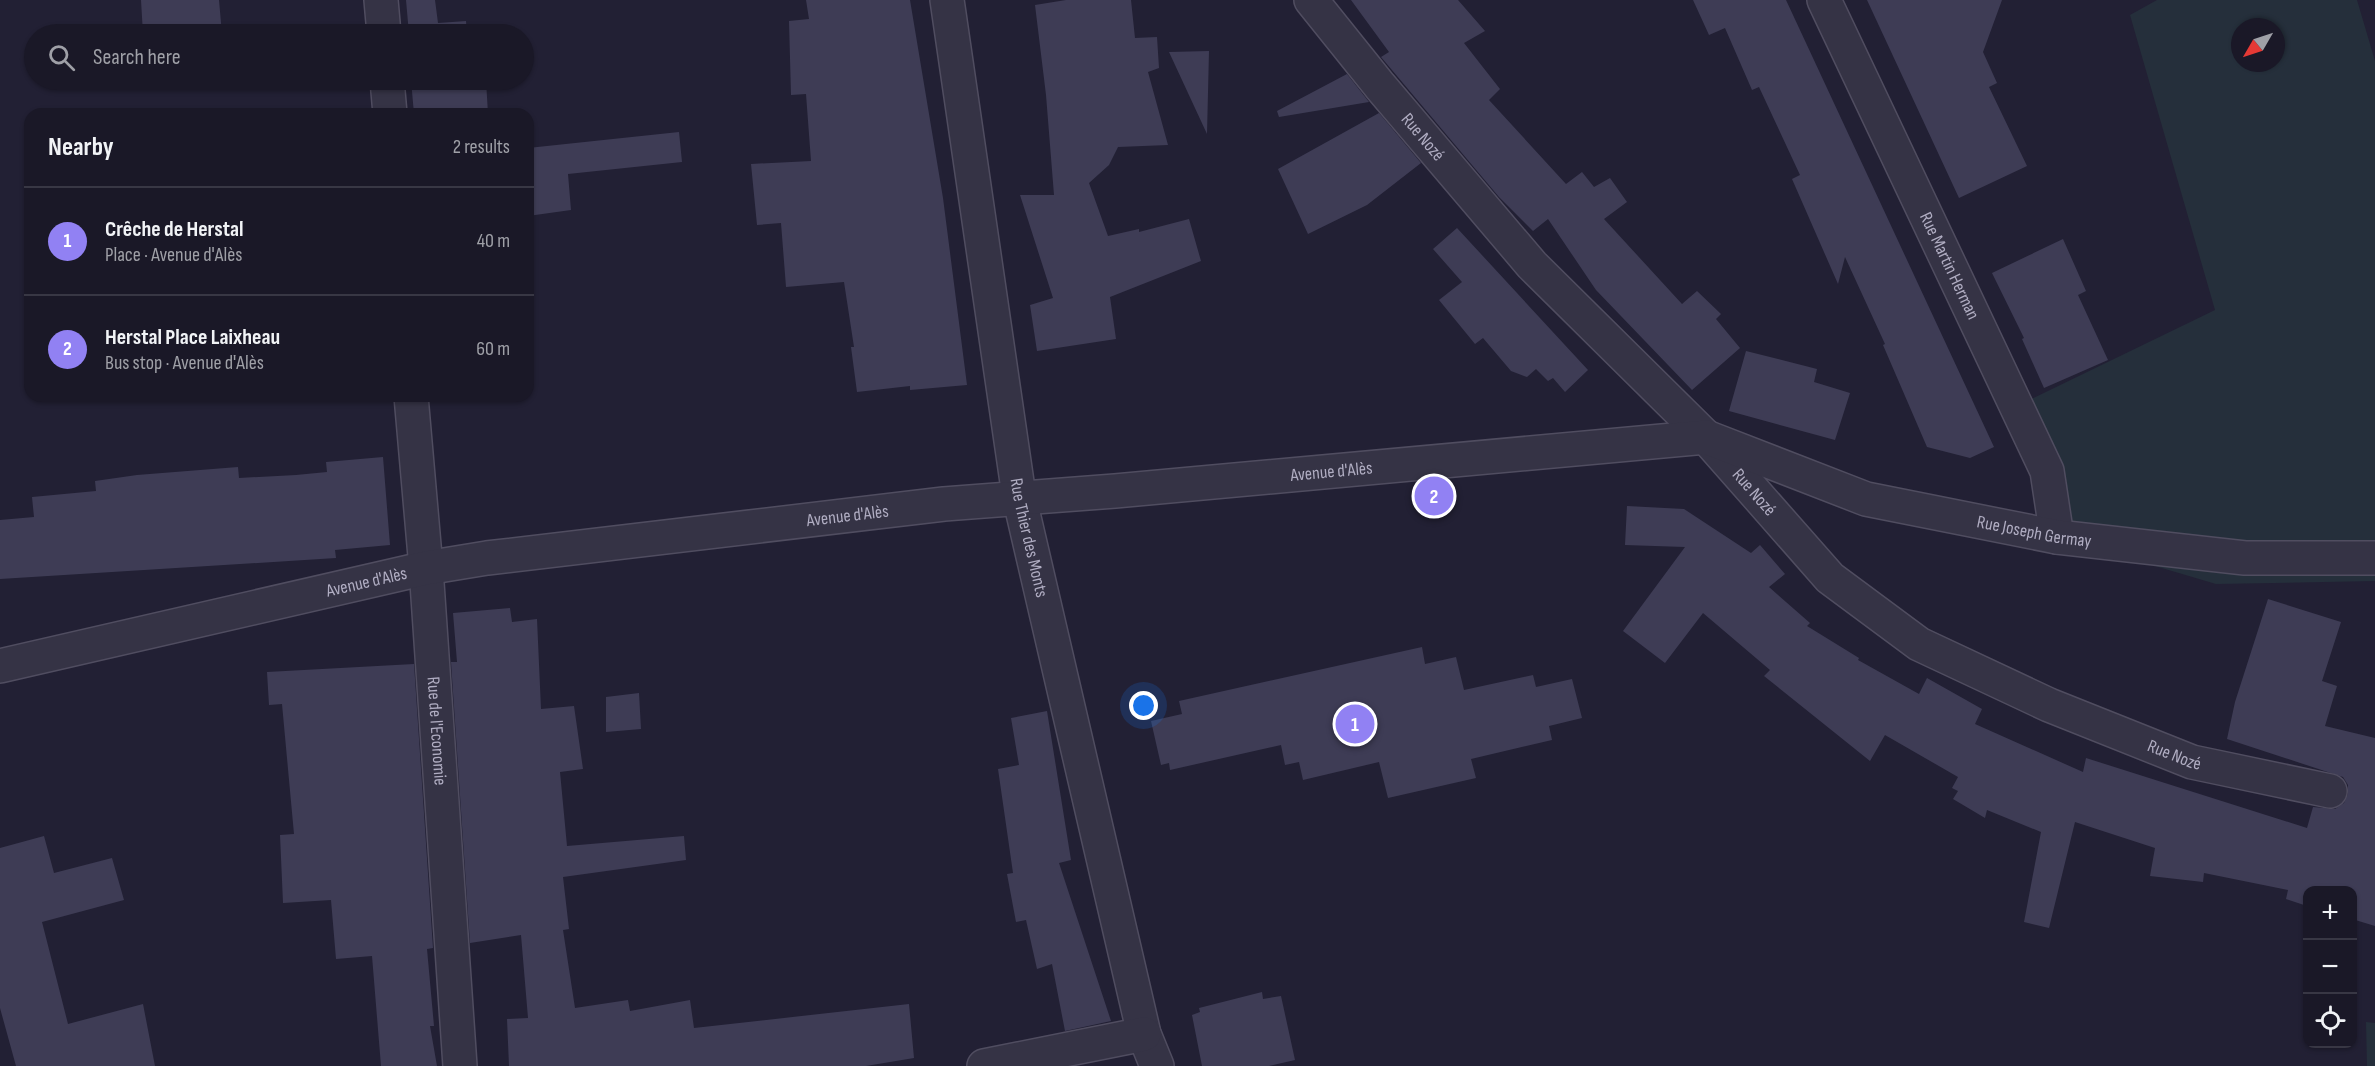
<!DOCTYPE html>
<html lang="en">
<head>
<meta charset="utf-8">
<style>
	:root { --surface:#1a1827; --page:#23212f; --text:#f1f3f6; --muted:#9fa0a7; --line:#383744; --accent:#9181f3 }
	body { margin:0; font-family:"Sofia Sans Condensed",sans-serif; background:var(--page); color:var(--text) }
	.controls { position:absolute; right:18px; bottom:18px; display:grid; overflow:hidden; border-radius:12px; box-shadow:0 2px 4px #0004 }
	.controls button { width:54px; height:54px; display:grid; place-items:center; padding:0; border:0; border-bottom:2px solid var(--line); background:var(--surface); color:var(--text); font:30px sans-serif }
	.compass { position:absolute; left:2231px; top:18px; width:54px; height:54px; border-radius:50%; background:var(--surface); box-shadow:0 2px 4px #0004; rotate:231deg }
	.you { position:absolute; left:1144px; top:706px; width:21px; height:21px; margin:-15px; border:4px solid #fff; border-radius:50%; background:#1a73e8; box-shadow:0 0 0 9px #1a73e833 }
	.badge { display:grid; place-items:center; width:39px; height:39px; border-radius:50%; background:var(--accent); color:#fff; font-size:20px; font-weight:700 }
	.pin { position:absolute; translate:-50% -50%; border:3px solid #fff; box-shadow:0 2px 6px #0006 }
	.list { margin:0; padding:0; list-style:none }
	h2 { display:flex; justify-content:space-between; align-items:center; height:78px; margin:0; padding:0 24px; font-size:26px }
	h2 small { font-size:20px; font-weight:400; color:var(--muted) }
	.list li { display:grid; grid-template-columns:39px 1fr auto; gap:18px; align-items:center; box-sizing:border-box; height:108px; padding:0 24px; border-top:2px solid var(--line) }
	.list b { display:block; font-size:22px; white-space:nowrap }
	.list p { margin:0; font-size:20px; white-space:nowrap; color:var(--muted) }
	.list em { font-size:20px; font-style:normal; color:var(--muted) }
	.icon { flex:none; width:33px; height:33px; fill:none; stroke:currentColor; stroke-width:2; stroke-linecap:round; stroke-linejoin:round }
	.map { position:relative; flex:none; width:2375px; height:1066px; overflow:hidden }
	.search { position:absolute; background:var(--surface); box-shadow:0 2px 4px #0004; left:24px; top:24px; width:510px; height:66px; display:flex; align-items:center; gap:15px; box-sizing:border-box; padding:0 21px; border-radius:33px; color:var(--muted); font-size:22px }
	.panel { position:absolute; background:var(--surface); box-shadow:0 2px 4px #0004; left:24px; top:108px; width:510px; height:294px; border-radius:18px }
	.map>svg:first-child { display:block }
	.green { fill:#252f3b; fill-rule:evenodd }
	.building { fill:#3e3c55 }
	.lines { fill:none; stroke-linecap:round; stroke-linejoin:round }
	.minor-casing { stroke:#504d60; stroke-width:36 }
	.minor { stroke:#353345; stroke-width:33 }
	.labels { text-anchor:middle; dominant-baseline:central; stroke-width:6; stroke-linejoin:round; paint-order:stroke }
	.street-label { font-size:18px; fill:#b0adc2; stroke:#1a1929 }
</style>
</head>
<body>
<div class="map">
<svg width="2375" height="1066" viewBox="0 0 2375 1066">
	<rect width="100%" height="100%" fill="#222034"/>
	<path class="green" d="M 2157,0 L 2357,0 L 2375,61 L 2375,581 L 2216,584 L 2057,537 L 2015,407 L 2215,310 L 2130,15 ZM 2240,27 L 2276,27 L 2276,63 L 2240,63 Z
		M 2366,1022 L 2375,1023 L 2375,1066 L 2367,1066 Z"/>
	<path class="building" d="M 141,0 L 219,0 L 222,34 L 143,34 Z
		M 406,0 L 435,0 L 438,23 L 466,21 L 467,34 L 409,34 Z
		M 806,0 L 910,0 L 943,198 L 967,385 L 910,390 L 910,386 L 857,392 L 851,347 L 854,347 L 844,282 L 786,287 L 781,223 L 757,225 L 751,164 L 811,161 L 806,94 L 791,95 L 789,21 L 809,19 Z
		M 1066,0 L 1131,0 L 1135,38 L 1157,37 L 1159,68 L 1148,72 L 1168,145 L 1118,147 L 1109,165 L 1089,183 L 1108,236 L 1139,229 L 1139,232 L 1189,219 L 1201,261 L 1110,297 L 1116,339 L 1037,351 L 1030,305 L 1053,298 L 1020,195 L 1054,195 L 1046,95 L 1035,5 Z
		M 1351,0 L 1458,0 L 1485,31 L 1464,43 L 1500,89 L 1489,100 L 1566,184 L 1582,172 L 1594,187 L 1610,178 L 1627,202 L 1604,219 L 1682,304 L 1697,291 L 1721,314 L 1716,319 L 1740,348 L 1692,390 L 1596,290 L 1548,219 L 1533,231 L 1499,197 L 1381,57 L 1389,52 Z
		M 1693,0 L 1786,0 L 1994,447 L 1970,458 L 1927,447 L 1883,345 L 1885,344 L 1845,257 L 1838,284 L 1792,179 L 1800,175 L 1759,87 L 1752,90 L 1725,28 L 1709,35 Z
		M 1867,0 L 2002,0 L 1983,52 L 1997,83 L 1989,87 L 2027,166 L 1959,198 Z
		M 1209,51 L 1207,134 L 1169,52 Z
		M 1347,74 L 1369,102 L 1279,117 L 1277,111 Z
		M 411,80 L 486,80 L 488,114 L 414,114 Z
		M 1379,113 L 1421,163 L 1367,205 L 1308,234 L 1278,169 Z
		M 679,132 L 682,162 L 568,174 L 571,210 L 528,216 L 528,148 Z
		M 1457,228 L 1588,370 L 1565,392 L 1553,378 L 1548,381 L 1536,369 L 1527,377 L 1511,371 L 1483,338 L 1475,344 L 1439,300 L 1462,282 L 1433,249 Z
		M 2063,239 L 2086,291 L 2078,295 L 2108,360 L 2044,388 L 2022,339 L 2024,338 L 1992,273 Z
		M 1746,351 L 1817,369 L 1814,382 L 1850,393 L 1835,440 L 1729,411 Z
		M 383,457 L 390,545 L 335,550 L 336,558 L 0,579 L 0,520 L 34,517 L 32,497 L 96,491 L 95,481 L 137,475 L 238,467 L 239,478 L 296,475 L 327,472 L 326,462 Z
		M 1627,506 L 1684,509 L 1751,553 L 1760,545 L 1785,574 L 1769,587 L 1810,623 L 1807,626 L 1859,658 L 1858,660 L 1919,694 L 1927,678 L 1982,709 L 1975,724 L 2083,772 L 2086,758 L 2307,828 L 2313,807 L 2335,809 L 2344,803 L 2348,794 L 2348,785 L 2343,777 L 2227,739 L 2235,702 L 2268,599 L 2341,622 L 2322,681 L 2337,686 L 2325,726 L 2375,738 L 2375,926 L 2352,919 L 2352,891 L 2307,891 L 2307,906 L 2286,899 L 2288,890 L 2204,873 L 2203,882 L 2150,876 L 2155,848 L 2075,822 L 2049,928 L 2024,922 L 2041,832 L 1987,810 L 1985,818 L 1953,799 L 1958,791 L 1952,788 L 1958,777 L 1885,735 L 1870,761 L 1764,676 L 1770,670 L 1703,613 L 1665,663 L 1623,631 L 1685,547 L 1625,545 Z
		M 510,608 L 512,622 L 537,619 L 541,709 L 574,706 L 583,769 L 560,772 L 567,846 L 684,836 L 686,860 L 563,877 L 569,929 L 563,930 L 575,1008 L 628,1000 L 630,1011 L 690,1000 L 694,1028 L 909,1004 L 914,1058 L 866,1066 L 509,1066 L 507,1019 L 528,1018 L 521,935 L 470,943 L 451,662 L 457,662 L 453,613 Z
		M 1422,647 L 1425,664 L 1456,657 L 1464,690 L 1533,675 L 1536,687 L 1572,679 L 1582,718 L 1549,726 L 1552,740 L 1471,759 L 1476,778 L 1388,798 L 1379,762 L 1303,780 L 1299,762 L 1285,765 L 1281,745 L 1170,770 L 1169,763 L 1161,765 L 1151,721 L 1182,714 L 1179,701 Z
		M 414,664 L 433,948 L 427,949 L 434,1026 L 430,1026 L 437,1066 L 381,1066 L 372,956 L 336,959 L 331,900 L 283,903 L 280,835 L 294,834 L 282,704 L 269,705 L 267,672 Z
		M 639,693 L 641,729 L 606,732 L 606,697 Z
		M 1047,711 L 1071,860 L 1059,863 L 1111,1021 L 1065,1031 L 1052,964 L 1037,969 L 1026,920 L 1016,922 L 1007,874 L 1013,873 L 998,769 L 1019,765 L 1011,718 Z
		M 44,836 L 54,873 L 112,858 L 124,900 L 42,922 L 68,1024 L 143,1004 L 155,1066 L 16,1066 L 0,1008 L 0,848 Z
		M 1262,992 L 1263,999 L 1281,996 L 1295,1060 L 1269,1066 L 1202,1066 L 1192,1015 L 1200,1012 L 1199,1008 Z"/>
	<g class="lines">
		<defs>
			<g id="minor">
				<path d="M 381,0 L 384,34"/>
				<path id="s1" d="M 947,0 L 1019,496 L 1144,1034 L 1157,1066"/>
				<path id="s2" d="M 1311,0 L 1380,86 L 1532,265 L 1706,437 L 1830,578 L 1919,644 L 2049,705 L 2192,762 L 2330,791"/>
				<path id="s3" d="M 1824,0 L 2047,471 L 2057,537"/>
				<path d="M 387,80 L 390,114"/>
				<path id="s4" d="M 411,396 L 426,568 L 460,1066"/>
				<path id="s5" d="M 0,666 L 426,568 L 487,558 L 944,504 L 1115,491 L 1706,437 L 1866,499 L 2057,537 L 2245,558 L 2375,558"/>
				<path d="M 984,1066 L 1144,1034"/>
			</g>
		</defs>
		<use href="#minor" class="minor-casing"/>
		<use href="#minor" class="minor"/>
	</g>
	<g class="labels">
		<g class="street-label">
			<text stroke="none"><textPath href="#s2" startOffset="177">Rue Nozé</textPath></text>
			<text stroke="none"><textPath href="#s3" startOffset="294">Rue Martin Herman</textPath></text>
			<text stroke="none"><textPath href="#s5" startOffset="1348">Avenue d'Alès</textPath></text>
			<text stroke="none"><textPath href="#s2" startOffset="663">Rue Nozé</textPath></text>
			<text stroke="none"><textPath href="#s5" startOffset="862">Avenue d'Alès</textPath></text>
			<text stroke="none"><textPath href="#s5" startOffset="2067">Rue Joseph Germay</textPath></text>
			<text stroke="none"><textPath href="#s1" startOffset="544">Rue Thier des Monts</textPath></text>
			<text stroke="none"><textPath href="#s5" startOffset="376">Avenue d'Alès</textPath></text>
			<text stroke="none"><textPath href="#s4" startOffset="336">Rue de l'Economie</textPath></text>
			<text stroke="none"><textPath href="#s2" startOffset="1167">Rue Nozé</textPath></text>
		</g>
	</g>
</svg>
<div class="controls">
<button>+</button>
<button>−</button>
<button><svg class="icon" aria-label="locate" viewBox="0 0 24 24"><circle cx="12" cy="12" r="6"/><path d="M12 2v4M12 18v4M2 12h4M18 12h4"/></svg></button>
</div>
<svg class="compass" viewBox="-18 -18 36 36"><path d="M0-13l5 13h-10z" fill="#e53935"/><path d="M0 13l5-13h-10z" fill="#9fa0a7"/></svg>
<div class="you"></div>
<div class="pin badge" style="left:1355px;top:724px">1</div>
<div class="pin badge" style="left:1434px;top:496px">2</div>
<div class="search"><svg class="icon" aria-label="search" viewBox="0 0 24 24"><circle cx="10" cy="10" r="6"/><path d="M15 15l6 6"/></svg>Search here</div>
<section class="panel">
<h2>Nearby<small>2 results</small></h2>
<ul class="list">
<li><span class="badge">1</span><div><b>Crêche de Herstal</b><p>Place · Avenue d'Alès</p></div><em>40 m</em></li>
<li><span class="badge">2</span><div><b>Herstal Place Laixheau</b><p>Bus stop · Avenue d'Alès</p></div><em>60 m</em></li>
</ul>
</section>
</div>
</body>
</html>
